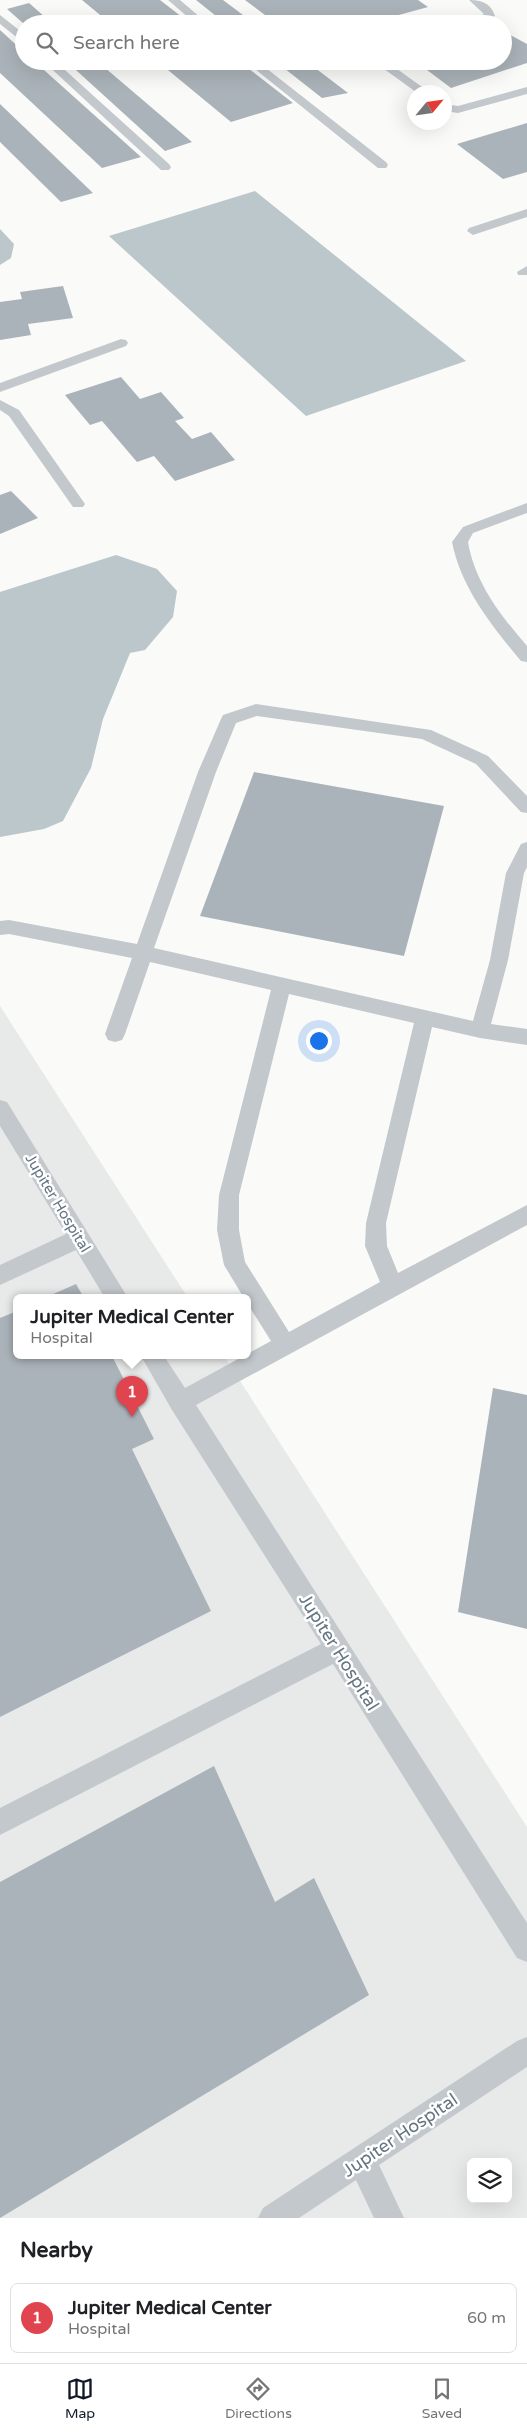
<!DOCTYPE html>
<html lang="en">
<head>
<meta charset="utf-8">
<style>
	:root { --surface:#fff; --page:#f2f2f2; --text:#202124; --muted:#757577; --line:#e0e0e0; --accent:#111827 }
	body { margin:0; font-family:"Varela Round",sans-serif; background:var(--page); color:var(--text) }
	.controls { position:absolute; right:15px; bottom:15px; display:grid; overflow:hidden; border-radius:8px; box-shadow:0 5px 20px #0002 }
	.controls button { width:45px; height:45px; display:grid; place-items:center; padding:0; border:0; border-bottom:1px solid var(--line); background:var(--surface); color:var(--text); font:25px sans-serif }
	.compass { position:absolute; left:407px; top:85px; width:45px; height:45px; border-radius:50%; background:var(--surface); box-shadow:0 5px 20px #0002; rotate:61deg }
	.you { position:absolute; left:318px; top:1040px; width:18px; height:18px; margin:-12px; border:4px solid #fff; border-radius:50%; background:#1a73e8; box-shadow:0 0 0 8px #1a73e833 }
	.badge { display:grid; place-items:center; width:32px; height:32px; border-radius:50%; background:var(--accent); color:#fff; font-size:16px; font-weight:700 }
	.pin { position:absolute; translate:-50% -41px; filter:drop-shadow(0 1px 2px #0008) }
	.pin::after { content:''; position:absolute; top:26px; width:18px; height:15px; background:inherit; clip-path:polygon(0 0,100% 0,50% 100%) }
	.popup { position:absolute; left:13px; top:1294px; width:238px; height:65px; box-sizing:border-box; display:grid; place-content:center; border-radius:8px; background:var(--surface); filter:drop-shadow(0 1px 4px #0005); font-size:16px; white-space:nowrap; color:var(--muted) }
	.popup b { font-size:19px; color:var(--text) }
	.popup::after { content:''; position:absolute; left:50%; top:100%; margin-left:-10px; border:10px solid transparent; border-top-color:var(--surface) }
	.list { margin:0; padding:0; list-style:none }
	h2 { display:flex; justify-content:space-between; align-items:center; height:65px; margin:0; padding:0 20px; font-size:21px }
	h2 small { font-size:16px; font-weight:400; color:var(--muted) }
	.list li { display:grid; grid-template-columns:32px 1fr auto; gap:15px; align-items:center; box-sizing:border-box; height:70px; margin:0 10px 10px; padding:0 10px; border:1px solid var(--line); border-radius:8px }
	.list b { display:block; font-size:19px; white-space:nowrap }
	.list p { margin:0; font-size:16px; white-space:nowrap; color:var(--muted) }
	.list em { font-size:16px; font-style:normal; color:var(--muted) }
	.icon { flex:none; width:28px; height:28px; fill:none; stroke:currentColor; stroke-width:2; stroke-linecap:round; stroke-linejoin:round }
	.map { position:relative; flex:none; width:527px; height:2218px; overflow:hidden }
	.search { position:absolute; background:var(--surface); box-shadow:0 5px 20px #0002; left:15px; right:15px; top:15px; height:55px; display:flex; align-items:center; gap:12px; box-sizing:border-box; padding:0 18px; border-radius:28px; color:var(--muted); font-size:19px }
	.sheet { height:145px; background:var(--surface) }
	nav { display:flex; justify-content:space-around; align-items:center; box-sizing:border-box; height:70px; border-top:1px solid var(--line); background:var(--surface); font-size:14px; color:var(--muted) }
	nav a { display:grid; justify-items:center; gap:2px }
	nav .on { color:var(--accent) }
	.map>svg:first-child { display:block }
	.built { fill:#e8e9e9; fill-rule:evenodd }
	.water { fill:#bbc7cb }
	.building { fill:#aab3b9 }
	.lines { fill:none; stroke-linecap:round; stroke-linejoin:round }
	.lane { fill:#c3c8cc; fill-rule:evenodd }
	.labels { text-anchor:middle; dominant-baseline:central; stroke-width:5; stroke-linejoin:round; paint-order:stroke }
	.street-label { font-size:15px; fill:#657683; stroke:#fff }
	.near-street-label { font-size:18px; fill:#657683; stroke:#fff }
</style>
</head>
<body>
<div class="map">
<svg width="527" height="2218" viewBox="0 0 527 2218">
	<rect width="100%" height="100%" fill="#fafaf8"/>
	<path class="built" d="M 0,1006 L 188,1298 L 17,1298 L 17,1356 L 224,1356 L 527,1827 L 527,2218 L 0,2218 ZM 471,2162 L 508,2162 L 508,2199 L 471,2199 Z"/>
	<path class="water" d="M 255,191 L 466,361 L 306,416 L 109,236 Z
		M 0,229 L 14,244 L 11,258 L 0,265 Z
		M 116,555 L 157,569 L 177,591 L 173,617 L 145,650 L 130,653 L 103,719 L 91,768 L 63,821 L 44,829 L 0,837 L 0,592 Z"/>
	<path class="building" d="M 82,0 L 160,0 L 191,24 L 111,24 Z
		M 196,0 L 223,0 L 255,24 L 226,24 Z
		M 245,0 L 418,0 L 428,7 L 366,24 L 277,24 Z
		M 29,3 L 53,24 L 24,24 L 7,9 Z
		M 0,30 L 24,52 L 24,61 L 34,61 L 141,157 L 102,168 L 0,73 Z
		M 503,31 L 527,44 L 527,63 L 451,88 L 415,61 L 503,61 Z
		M 66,61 L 97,61 L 192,142 L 165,151 Z
		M 157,61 L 239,61 L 293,103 L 231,122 Z
		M 275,61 L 306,61 L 348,93 L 322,98 Z
		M 0,104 L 93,193 L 61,202 L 0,142 Z
		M 527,123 L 527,172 L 503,179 L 457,144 Z
		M 63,286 L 73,318 L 28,324 L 31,335 L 0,340 L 0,302 L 22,299 L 20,292 Z
		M 121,377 L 140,399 L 161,392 L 184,418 L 175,421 L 192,439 L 211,432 L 235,460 L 175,481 L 154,456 L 137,462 L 102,421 L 90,425 L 65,395 Z
		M 11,491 L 38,518 L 0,534 L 0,495 Z
		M 254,772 L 444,806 L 404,956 L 200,916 Z
		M 76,1284 L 84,1298 L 44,1298 Z
		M 17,1311 L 17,1356 L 112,1356 L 154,1439 L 132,1449 L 211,1611 L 0,1717 L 0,1318 Z
		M 493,1388 L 527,1395 L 527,1629 L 458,1612 Z
		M 214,1766 L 275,1902 L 314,1878 L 369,1995 L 0,2218 L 0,1882 Z"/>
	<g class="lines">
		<path class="lane" d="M 168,0 L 180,0 L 208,24 L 196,24 Z
			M 469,0 C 481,0 491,3 495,16 L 478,24 L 462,24 L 484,14 Z
			M 0,15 L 24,34 L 24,43 L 0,24 Z
			M 43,61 L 55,61 L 169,164 L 171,167 L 169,170 L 161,170 Z
			M 245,61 L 257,61 L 386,162 L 388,165 L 386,168 L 378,168 Z
			M 373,61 L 386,61 L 429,92 L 416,92 Z
			M 527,87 L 527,94 L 458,113 L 444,111 L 444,104 L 458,106 Z
			M 527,209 L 527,217 L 473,235 L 467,231 L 469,228 Z
			M 527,266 L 527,275 L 518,275 L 517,272 Z
			M 121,339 L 126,340 L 128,343 L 126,346 L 0,392 L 0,383 Z
			M 0,400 L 19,410 L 85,504 L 83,507 L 73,507 L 9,416 L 0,410 Z
			M 527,503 L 527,513 L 473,533 L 468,542 C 475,583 501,616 527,646 L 527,662 L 521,661 C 492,626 461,588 452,542 L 463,527 Z
			M 256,704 L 431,730 L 488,756 L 527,796 L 527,813 L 521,812 L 476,764 L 422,739 L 257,716 L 236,723 L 216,772 L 154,948 L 473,1021 L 490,960 L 506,873 L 521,844 L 527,842 L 527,867 L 524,873 L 508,960 L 491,1024 L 527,1029 L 527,1045 L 480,1038 L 432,1027 L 386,1223 L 387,1246 L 398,1273 L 527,1205 L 527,1225 L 196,1405 L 527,1923 L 527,1962 L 517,1958 L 333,1664 L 0,1835 L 0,1808 L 321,1644 L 172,1410 L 141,1356 L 164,1356 L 185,1388 L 271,1341 L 247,1303 L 247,1298 L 244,1298 L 224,1265 L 217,1230 L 219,1195 L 271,990 L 150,962 L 125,1034 L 122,1040 L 115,1042 L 108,1040 L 105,1034 L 132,958 L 9,934 L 0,935 L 0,921 L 9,920 L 137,944 L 198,772 L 221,719 L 223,715 ZM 289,994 L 414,1023 L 366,1223 L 365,1246 L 380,1282 L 289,1332 L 245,1262 L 239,1230 L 239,1195 Z
			M 0,1100 L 7,1102 L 128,1298 L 105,1298 L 76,1250 L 0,1285 L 0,1265 L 66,1234 L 0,1126 Z
			M 527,2037 L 527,2067 L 379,2165 L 404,2218 L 374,2218 L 356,2180 L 299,2218 L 258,2218 L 263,2208 L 517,2041 Z"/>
	</g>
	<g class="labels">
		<g class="street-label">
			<text transform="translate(58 1203) rotate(59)">Jupiter Hospital</text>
		</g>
		<g class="near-street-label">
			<text transform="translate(339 1652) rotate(58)">Jupiter Hospital</text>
			<text transform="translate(400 2135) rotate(-34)">Jupiter Hospital</text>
		</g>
	</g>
</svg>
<div class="controls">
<button><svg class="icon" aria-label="layers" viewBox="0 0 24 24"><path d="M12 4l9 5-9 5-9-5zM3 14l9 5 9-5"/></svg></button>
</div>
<svg class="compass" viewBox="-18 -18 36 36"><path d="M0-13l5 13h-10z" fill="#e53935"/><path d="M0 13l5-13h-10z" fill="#757577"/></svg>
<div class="you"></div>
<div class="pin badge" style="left:132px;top:1417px;background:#e0444e">1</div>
<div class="popup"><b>Jupiter Medical Center</b>Hospital</div>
<div class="search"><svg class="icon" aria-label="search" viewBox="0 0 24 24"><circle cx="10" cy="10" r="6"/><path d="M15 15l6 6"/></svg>Search here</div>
</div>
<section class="sheet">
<h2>Nearby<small></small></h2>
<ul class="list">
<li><span class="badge" style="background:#e0444e">1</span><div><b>Jupiter Medical Center</b><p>Hospital</p></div><em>60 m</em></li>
</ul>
</section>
<nav>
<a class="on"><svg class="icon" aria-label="map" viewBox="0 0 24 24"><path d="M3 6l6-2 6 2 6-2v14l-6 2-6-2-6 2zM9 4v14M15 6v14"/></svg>Map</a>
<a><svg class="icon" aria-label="directions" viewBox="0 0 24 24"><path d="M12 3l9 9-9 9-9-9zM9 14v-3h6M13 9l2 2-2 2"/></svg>Directions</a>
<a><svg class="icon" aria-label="saved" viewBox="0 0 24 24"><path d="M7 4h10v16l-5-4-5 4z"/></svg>Saved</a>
</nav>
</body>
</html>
